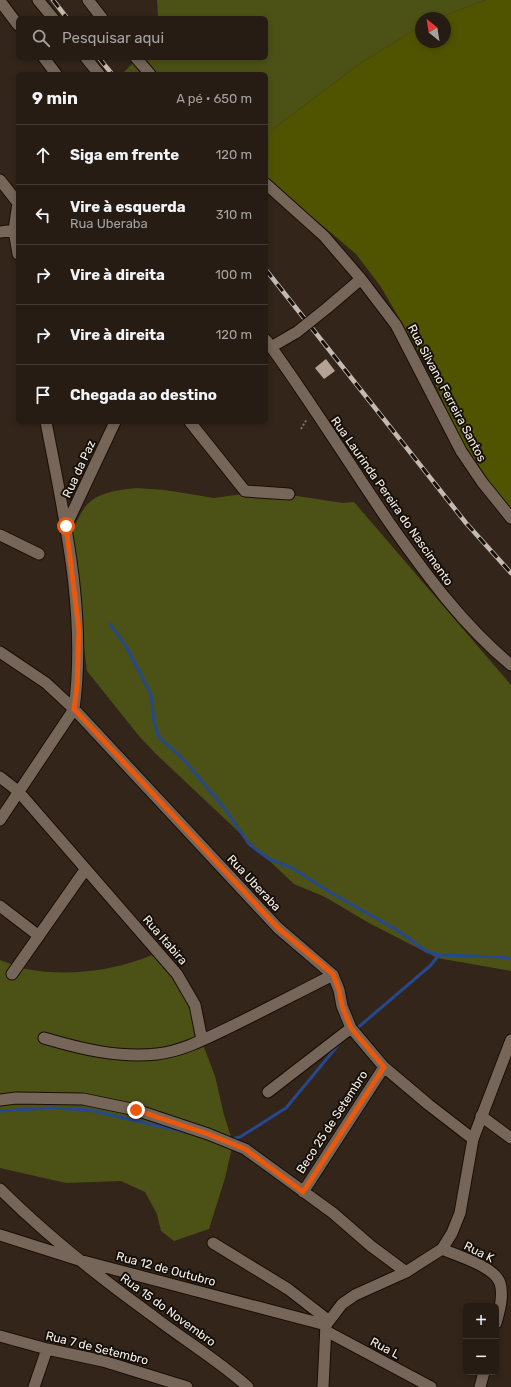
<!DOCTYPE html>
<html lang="pt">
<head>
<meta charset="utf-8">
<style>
	:root { --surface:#261c14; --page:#322922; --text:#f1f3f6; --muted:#a4a1a0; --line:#423a34 }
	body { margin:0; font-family:Rubik,sans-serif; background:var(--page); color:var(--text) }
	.controls { position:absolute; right:12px; bottom:12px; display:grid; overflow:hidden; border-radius:6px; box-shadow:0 2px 6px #0003 }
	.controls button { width:36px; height:36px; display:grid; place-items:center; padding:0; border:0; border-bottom:1px solid var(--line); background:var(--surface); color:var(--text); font:20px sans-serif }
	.compass { position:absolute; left:415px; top:12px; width:36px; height:36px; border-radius:50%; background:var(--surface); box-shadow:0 2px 6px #0003; rotate:330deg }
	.stop { position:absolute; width:12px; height:12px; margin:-9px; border:3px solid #ea580c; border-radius:50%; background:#fff }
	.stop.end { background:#ea580c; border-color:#fff; box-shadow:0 1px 4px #0008 }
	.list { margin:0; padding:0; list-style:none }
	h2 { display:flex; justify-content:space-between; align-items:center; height:52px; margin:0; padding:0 16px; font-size:17px }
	h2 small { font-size:13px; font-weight:400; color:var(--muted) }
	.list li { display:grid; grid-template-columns:26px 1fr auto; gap:12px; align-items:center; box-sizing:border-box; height:60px; padding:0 16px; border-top:1px solid var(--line) }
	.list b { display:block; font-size:15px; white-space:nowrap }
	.list p { margin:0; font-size:13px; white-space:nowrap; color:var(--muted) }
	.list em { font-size:13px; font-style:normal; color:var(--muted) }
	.icon { flex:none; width:22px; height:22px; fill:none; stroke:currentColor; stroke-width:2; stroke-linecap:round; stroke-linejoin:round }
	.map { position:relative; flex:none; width:511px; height:1387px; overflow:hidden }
	.search { position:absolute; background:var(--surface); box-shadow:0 2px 6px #0003; left:16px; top:16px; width:252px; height:44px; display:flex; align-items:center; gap:10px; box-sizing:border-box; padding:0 14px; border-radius:6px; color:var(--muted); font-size:15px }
	.panel { position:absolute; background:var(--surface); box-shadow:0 2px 6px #0003; left:16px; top:72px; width:252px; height:352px; border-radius:6px }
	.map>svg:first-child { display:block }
	.green { fill:#4c5116 }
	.forest { fill:#505400 }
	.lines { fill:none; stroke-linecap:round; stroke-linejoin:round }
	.stream { stroke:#26498d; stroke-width:3 }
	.building { fill:#b4a294 }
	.minor-casing { stroke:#1a0e05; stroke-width:13 }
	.tertiary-casing { stroke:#1a0e05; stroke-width:13 }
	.path { stroke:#81746b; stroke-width:2; stroke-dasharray:2 2; stroke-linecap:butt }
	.minor { stroke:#766659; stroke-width:11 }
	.tertiary { stroke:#766659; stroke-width:11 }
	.rail-casing { stroke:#c5bab2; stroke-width:4.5 }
	.rail { stroke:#16100b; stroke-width:3; stroke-dasharray:9; stroke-linecap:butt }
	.tertiary-bridge-casing { stroke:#1a0e05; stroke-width:13; stroke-linecap:butt }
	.tertiary-bridge { stroke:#766659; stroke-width:11 }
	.route { stroke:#ea580c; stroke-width:5 }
	.labels { text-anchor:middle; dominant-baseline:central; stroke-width:4; stroke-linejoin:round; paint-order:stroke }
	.street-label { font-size:12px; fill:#f9efe8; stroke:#16100b }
</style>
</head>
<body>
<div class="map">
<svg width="511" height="1387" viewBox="0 0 511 1387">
	<rect width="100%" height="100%" fill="#33251a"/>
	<path class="green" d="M 157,0 L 486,0 L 438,18 L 421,18 L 421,26 L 359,64 L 273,129 L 271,182 L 266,178 L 266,74 L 122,74 L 138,58 L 266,58 L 266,18 L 158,18 Z
		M 136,488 L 165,490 L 214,498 L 243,494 L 284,494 L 343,503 L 354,502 L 511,685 L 511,971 L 437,958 L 369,923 L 325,897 L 294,884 L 156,754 L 139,736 L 87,671 L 70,538 C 85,498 93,493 136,488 Z
		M 152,955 L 159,958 L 169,969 L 186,1000 L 215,1076 L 224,1115 L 233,1143 L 225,1178 L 209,1229 L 174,1241 L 161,1231 L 157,1214 L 145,1192 L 121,1181 L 66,1183 L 0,1168 L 0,960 C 9,963 18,967 26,969 C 67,977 114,971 152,955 Z"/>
	<path class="forest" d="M 486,0 L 511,0 L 511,523 L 470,461 L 428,368 L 381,287 L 356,254 L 271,182 L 269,141 L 273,129 L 359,64 L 421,26 L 421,42 L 445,42 L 445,18 L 438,18 Z"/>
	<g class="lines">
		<path class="stream" d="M 110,624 L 127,648 L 151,694 L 154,721 L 158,736 L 184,760 L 225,809 L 249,844 L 269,859 L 292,868 L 333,894 L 397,930 L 426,951 L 439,955 L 502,957 L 511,959
			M 355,1030 L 430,966 L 439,955
			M 0,1111 L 50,1108 L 89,1110 L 193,1134
			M 231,1139 L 240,1137 L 286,1108 L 339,1044"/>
	</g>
	<path class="building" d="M 326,359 L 335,371 L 324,379 L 315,368 Z"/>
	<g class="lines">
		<defs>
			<path id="minor" d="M 0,1 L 18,25
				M 44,58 L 56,74
				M 0,180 L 18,203 L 14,230 L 18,254
				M 0,232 L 14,230
				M 190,422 L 245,491 L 289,494
				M 66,526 L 115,422
				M 0,535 L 39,554
				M 0,652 L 46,683 L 74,709 L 278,928 L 333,975 L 339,990 L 342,1006 L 351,1028 L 384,1067 L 429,1105 L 473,1139
				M 0,777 L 18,791 L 177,974 L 195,1005 L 202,1040
				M 0,820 L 74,709 C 87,613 64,516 46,422
				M 0,906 L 39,936
				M 12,974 L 85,870
				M 44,1038 C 81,1049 118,1058 157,1054 C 183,1051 207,1038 230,1027 C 265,1010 299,992 333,975
				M 268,1092 L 351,1028
				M 0,1100 L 16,1098 L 83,1099 L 136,1110 L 208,1134 L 245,1149 L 333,1213 L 371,1246 L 406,1272
				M 481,1116 L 511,1138
				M 0,1189 C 47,1236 99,1277 153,1316 C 184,1340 218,1360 248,1387
				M 303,1192 L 384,1067
				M 0,1235 L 79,1260 L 326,1325
				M 213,1243 L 288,1289 L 328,1320
				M 442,1249 C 458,1256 494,1266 500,1283 C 504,1296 499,1312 496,1323
				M 326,1331 L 431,1387
				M 0,1336 L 47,1349 L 103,1361 L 187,1387
				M 34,1387 L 47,1349
				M 480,1387 L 484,1372"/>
			<path id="tertiary" d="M 38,0 L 53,18
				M 88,0 L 102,18
				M 86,58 L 99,74
				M 136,58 L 150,74
				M 266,184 L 324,236 L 361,279 L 396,325 L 461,451 L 482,482 L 511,518
				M 327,308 L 361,279
				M 266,340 C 310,400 349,464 391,525 C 427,576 463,625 511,665
				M 271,347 L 297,332
				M 323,1387 L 326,1325 L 342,1304 L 355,1295 L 406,1272 L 442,1249 L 452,1233 L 460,1213 L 473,1139 L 511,1040"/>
		</defs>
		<use href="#minor" class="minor-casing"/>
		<use href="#tertiary" class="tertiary-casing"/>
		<path class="path" d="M 301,429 L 307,419"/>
		<use href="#minor" class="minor"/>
		<use href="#tertiary" class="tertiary"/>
		<defs>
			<path id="rail" d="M 53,0 L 67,18
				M 99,58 L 112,74
				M 266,270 L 466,523 L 511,573"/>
		</defs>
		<use href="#rail" class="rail-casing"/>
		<use href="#rail" class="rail"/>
		<defs>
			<path id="tertiary-bridge" d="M 297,332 L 327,308"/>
		</defs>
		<use href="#tertiary-bridge" class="tertiary-bridge-casing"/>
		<use href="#tertiary-bridge" class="tertiary-bridge"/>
	</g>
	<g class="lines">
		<path class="route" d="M 66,526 L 79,630 L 77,687 L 74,709 L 278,928 L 333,974 L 339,990 L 342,1006 L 351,1028 L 384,1067 L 303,1192 L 245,1149 L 208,1134 L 136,1110"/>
	</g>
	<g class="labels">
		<g class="street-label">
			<text transform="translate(447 393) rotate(62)">Rua Silvano Ferreira Santos</text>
			<text transform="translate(79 469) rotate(-65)">Rua da Paz</text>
			<text transform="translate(392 501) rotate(55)">Rua Laurinda Pereira do Nascimento</text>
			<text transform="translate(254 883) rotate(47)">Rua Uberaba</text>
			<text transform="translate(165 940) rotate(49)">Rua Itabira</text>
			<text transform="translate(332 1122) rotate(-57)">Beco 25 de Setembro</text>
			<text transform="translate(479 1252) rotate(26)">Rua K</text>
			<text transform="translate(166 1269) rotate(15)">Rua 12 de Outubro</text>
			<text transform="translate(168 1310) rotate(36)">Rua 15 do Novembro</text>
			<text transform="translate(97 1348) rotate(14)">Rua 7 de Setembro</text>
			<text transform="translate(385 1348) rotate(28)">Rua L</text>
		</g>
	</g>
</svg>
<div class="controls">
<button>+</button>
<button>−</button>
</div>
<svg class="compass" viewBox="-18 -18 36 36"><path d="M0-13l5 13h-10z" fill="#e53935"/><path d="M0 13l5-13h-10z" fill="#a4a1a0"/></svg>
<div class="stop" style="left:66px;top:526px"></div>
<div class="stop end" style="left:136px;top:1110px"></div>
<div class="search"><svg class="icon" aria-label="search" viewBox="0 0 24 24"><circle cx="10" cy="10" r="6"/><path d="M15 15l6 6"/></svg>Pesquisar aqui</div>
<section class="panel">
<h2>9 min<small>A pé · 650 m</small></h2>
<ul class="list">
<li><svg class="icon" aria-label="ahead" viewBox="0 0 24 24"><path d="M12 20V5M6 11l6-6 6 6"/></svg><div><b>Siga em frente</b></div><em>120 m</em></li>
<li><svg class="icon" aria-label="left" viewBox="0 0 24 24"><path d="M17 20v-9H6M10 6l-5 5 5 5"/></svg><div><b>Vire à esquerda</b><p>Rua Uberaba</p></div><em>310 m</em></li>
<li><svg class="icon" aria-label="right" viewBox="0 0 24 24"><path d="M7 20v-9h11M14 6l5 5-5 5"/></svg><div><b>Vire à direita</b></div><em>100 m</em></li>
<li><svg class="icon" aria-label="right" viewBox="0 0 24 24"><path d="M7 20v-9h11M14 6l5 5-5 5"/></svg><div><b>Vire à direita</b></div><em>120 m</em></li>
<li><svg class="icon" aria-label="arrive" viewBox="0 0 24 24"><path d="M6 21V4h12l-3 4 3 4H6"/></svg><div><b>Chegada ao destino</b></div></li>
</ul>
</section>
</div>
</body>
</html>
